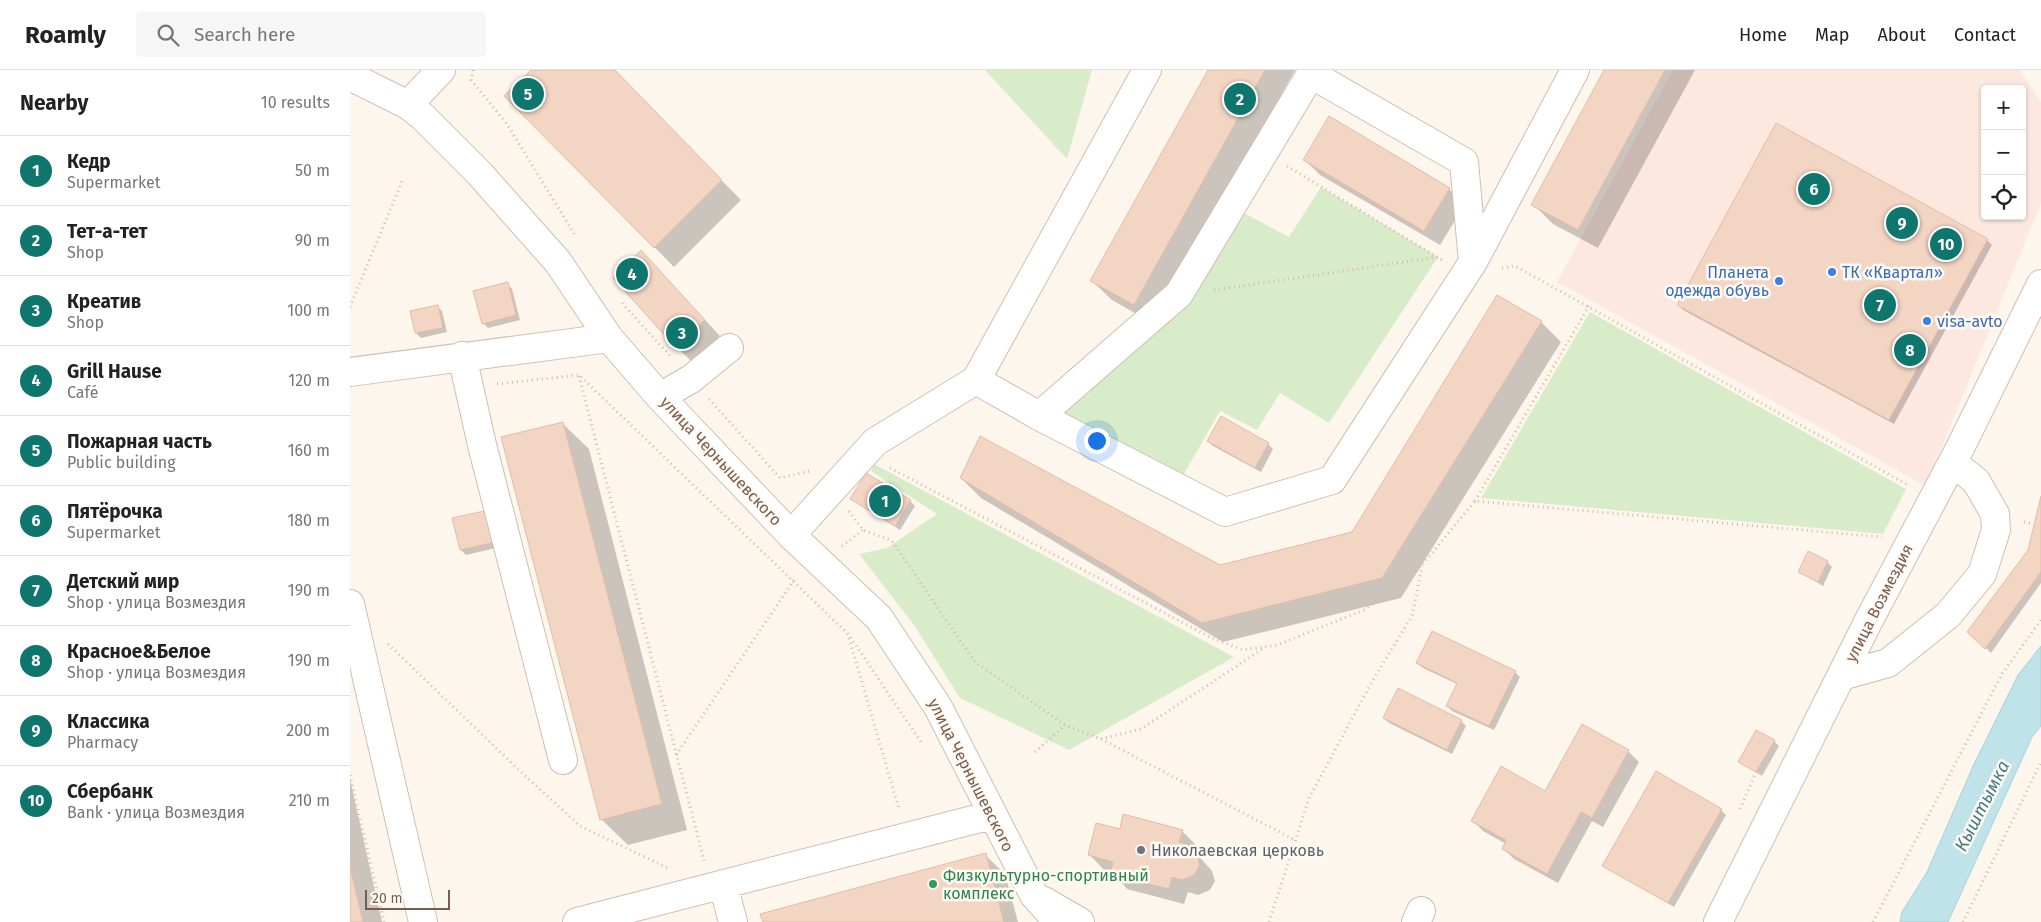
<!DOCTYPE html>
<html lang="en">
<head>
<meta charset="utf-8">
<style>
	:root { --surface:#fff; --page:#f6f6f6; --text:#222; --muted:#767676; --line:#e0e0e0; --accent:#0f766e }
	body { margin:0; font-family:"Fira Sans",sans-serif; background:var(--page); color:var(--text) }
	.controls { position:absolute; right:15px; top:15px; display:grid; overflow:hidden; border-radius:5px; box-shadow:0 1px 4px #0004 }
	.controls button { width:45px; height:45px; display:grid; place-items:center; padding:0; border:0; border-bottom:1px solid var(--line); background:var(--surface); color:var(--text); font:25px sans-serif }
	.scale { position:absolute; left:15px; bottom:12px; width:85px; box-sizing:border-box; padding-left:5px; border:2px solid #7a5c4d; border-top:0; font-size:14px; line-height:18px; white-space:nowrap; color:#7a5c4d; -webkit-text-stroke:4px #fffaf3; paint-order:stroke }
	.you { position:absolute; left:746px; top:370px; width:18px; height:18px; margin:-12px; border:4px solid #fff; border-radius:50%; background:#1a73e8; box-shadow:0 0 0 8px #1a73e833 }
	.badge { display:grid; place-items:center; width:32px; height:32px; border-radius:50%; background:var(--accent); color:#fff; font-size:16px; font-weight:700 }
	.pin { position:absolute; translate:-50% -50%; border:2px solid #fff; box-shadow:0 1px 5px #0006 }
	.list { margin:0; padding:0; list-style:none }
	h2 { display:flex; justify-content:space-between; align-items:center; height:65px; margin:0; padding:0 20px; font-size:21px }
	h2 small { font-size:16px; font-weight:400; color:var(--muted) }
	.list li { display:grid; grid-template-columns:32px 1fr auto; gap:15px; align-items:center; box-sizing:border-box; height:70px; padding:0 20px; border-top:1px solid var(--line) }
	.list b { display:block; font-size:19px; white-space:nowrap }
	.list p { margin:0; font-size:16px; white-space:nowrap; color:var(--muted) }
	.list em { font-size:16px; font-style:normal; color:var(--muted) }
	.icon { flex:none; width:28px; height:28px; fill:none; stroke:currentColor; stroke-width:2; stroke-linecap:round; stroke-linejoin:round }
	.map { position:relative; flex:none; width:1691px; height:852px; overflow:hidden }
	header { display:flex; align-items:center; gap:30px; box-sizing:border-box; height:70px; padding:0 25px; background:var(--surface); border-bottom:1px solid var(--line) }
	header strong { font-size:24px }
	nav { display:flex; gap:28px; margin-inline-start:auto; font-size:18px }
	.search { width:350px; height:45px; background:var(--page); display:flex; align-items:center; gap:12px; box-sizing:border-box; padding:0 18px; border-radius:5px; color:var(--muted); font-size:19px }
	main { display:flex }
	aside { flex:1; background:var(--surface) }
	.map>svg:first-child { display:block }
	.commercial { fill:#fde8e0; fill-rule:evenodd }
	.green { fill:#d8ecc9 }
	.water { fill:#bfe3e8; stroke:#a5d3da }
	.shadow { fill:#0003 }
	.building { fill:#f3d5c3; stroke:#e6bba3 }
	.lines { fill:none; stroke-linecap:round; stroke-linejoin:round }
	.minor-casing { stroke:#d1beb0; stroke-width:30 }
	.path { stroke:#d9b8a5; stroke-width:3; stroke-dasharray:1 4; stroke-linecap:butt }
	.minor { stroke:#fff; stroke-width:28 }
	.shop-dot { fill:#3f7fe0; stroke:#fffaf3; stroke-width:2 }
	.worship-dot { fill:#6b7280; stroke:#fffaf3; stroke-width:2 }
	.leisure-dot { fill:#2e9e5b; stroke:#fffaf3; stroke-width:2 }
	.labels { text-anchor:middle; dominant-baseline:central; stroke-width:5; stroke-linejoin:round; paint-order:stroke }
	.shop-label { font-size:16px; fill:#366cbe; stroke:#fffaf3; text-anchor:start }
	.street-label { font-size:16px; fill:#7a5c4d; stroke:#fffaf3 }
	.worship-label { font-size:16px; fill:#5b616d; stroke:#fffaf3; text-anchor:start }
	.leisure-label { font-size:16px; fill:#27864d; stroke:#fffaf3; text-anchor:start }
	.water-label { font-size:18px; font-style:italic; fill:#437c86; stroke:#fffaf3 }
</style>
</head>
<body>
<header>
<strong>Roamly</strong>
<div class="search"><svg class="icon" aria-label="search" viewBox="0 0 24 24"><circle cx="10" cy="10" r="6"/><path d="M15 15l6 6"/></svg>Search here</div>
<nav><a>Home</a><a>Map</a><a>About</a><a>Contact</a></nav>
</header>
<main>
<aside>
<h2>Nearby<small>10 results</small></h2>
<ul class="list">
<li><span class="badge">1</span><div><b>Кедр</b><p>Supermarket</p></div><em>50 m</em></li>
<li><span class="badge">2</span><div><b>Тет-а-тет</b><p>Shop</p></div><em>90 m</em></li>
<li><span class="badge">3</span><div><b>Креатив</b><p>Shop</p></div><em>100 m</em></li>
<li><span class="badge">4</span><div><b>Grill Hause</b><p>Café</p></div><em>120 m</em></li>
<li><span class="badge">5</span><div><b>Пожарная часть</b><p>Public building</p></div><em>160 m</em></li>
<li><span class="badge">6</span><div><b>Пятёрочка</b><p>Supermarket</p></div><em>180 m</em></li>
<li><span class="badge">7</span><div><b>Детский мир</b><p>Shop · улица Возмездия</p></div><em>190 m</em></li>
<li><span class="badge">8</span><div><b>Красное&amp;Белое</b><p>Shop · улица Возмездия</p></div><em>190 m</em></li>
<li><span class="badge">9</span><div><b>Классика</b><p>Pharmacy</p></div><em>200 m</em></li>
<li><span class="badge">10</span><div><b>Сбербанк</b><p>Bank · улица Возмездия</p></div><em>210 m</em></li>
</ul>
</aside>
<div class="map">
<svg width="1691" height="852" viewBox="0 0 1691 852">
	<rect width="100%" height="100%" fill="#fdf6ec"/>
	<path class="commercial" d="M 1323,0 L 1670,0 L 1691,32 L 1691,133 L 1576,416 L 1207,212 ZM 1635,19 L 1672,19 L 1672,146 L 1635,146 Z"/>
	<path class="green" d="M 635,0 L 742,0 L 717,89 Z
		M 971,117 L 1088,187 L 979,353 L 930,323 L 907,360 L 870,341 L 831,409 L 705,346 L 892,142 L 939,167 Z
		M 1240,242 L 1556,419 L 1533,464 L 1131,428 Z
		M 524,394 L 884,587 L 719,680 L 610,628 L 564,555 L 509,484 L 537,478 L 587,444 L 521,401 Z"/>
	<path class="water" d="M 1691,576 L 1691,656 L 1682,667 L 1598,852 L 1550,852 L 1552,842 L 1577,802 L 1624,694 L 1668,605 Z"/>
	<path class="shadow" d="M 183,0 L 263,0 L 391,130 L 324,197 L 156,26 Z
		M 859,0 L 945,0 L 804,254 L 762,230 L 742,211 Z
		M 1255,0 L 1345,0 L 1248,178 L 1203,154 L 1183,134 Z
		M 955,90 L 1099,119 L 1115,134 L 1090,175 L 970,105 Z
		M 1637,170 L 1642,175 L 1544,354 L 1333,240 L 1329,235 Z
		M 306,197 L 370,266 L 342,292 L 327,277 Z
		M 157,214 L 162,219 L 170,250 L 138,258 L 133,253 Z
		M 87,236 L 92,241 L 97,262 L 71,268 L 66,263 Z
		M 1191,252 L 1211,272 L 1051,528 L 873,572 L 631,428 L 611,408 L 870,496 L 1002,464 Z
		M 212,353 L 239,379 L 337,760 L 278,775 L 251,749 Z
		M 858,371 L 918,374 L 923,379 L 911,402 L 863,376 Z
		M 502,428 L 560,431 L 565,436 L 550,460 Z
		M 1691,433 L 1691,513 L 1641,583 L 1619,561 L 1679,480 Z
		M 138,441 L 150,477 L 116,485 L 111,480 Z
		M 1477,492 L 1482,497 L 1473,516 L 1449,501 Z
		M 1068,593 L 1165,602 L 1170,607 L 1144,660 L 1102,641 L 1097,636 L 1107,614 L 1073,598 Z
		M 1034,648 L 1111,651 L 1116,656 L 1102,684 L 1039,653 Z
		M 1232,656 L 1278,681 L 1289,692 L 1253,757 L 1242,751 L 1208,813 L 1164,789 L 1153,778 L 1156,774 L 1133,761 L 1123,751 L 1195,722 Z
		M 1424,671 L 1429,676 L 1412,706 L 1389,692 Z
		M 0,709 L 32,852 L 0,852 Z
		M 1371,740 L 1376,745 L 1324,837 L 1254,795 Z
		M 770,760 L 832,761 L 847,776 L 846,783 L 862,801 L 865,811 L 860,820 L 848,825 L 838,822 L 834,834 L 777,819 L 762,802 L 754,800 L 739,784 Z
		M 635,785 L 655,804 L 668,852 L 414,852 Z"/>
	<path class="building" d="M 181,0 L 265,0 L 372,110 L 304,178 L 154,26 Z
		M 858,0 L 915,0 L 784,235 L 740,211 Z
		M 1254,0 L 1315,0 L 1228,160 L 1181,135 Z
		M 979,46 L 1100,118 L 1074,161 L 953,90 Z
		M 1426,53 L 1638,169 L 1539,350 L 1327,235 Z
		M 291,180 L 355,250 L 326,278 L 263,208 Z
		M 158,212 L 166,245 L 132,254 L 123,221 Z
		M 1147,225 L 1192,251 L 1032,508 L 852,553 L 610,408 L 630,366 L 870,495 L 1002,462 Z
		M 88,235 L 93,258 L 65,263 L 60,241 Z
		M 871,346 L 919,373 L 905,398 L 857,371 Z
		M 213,352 L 312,734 L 250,750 L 151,367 Z
		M 516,403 L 561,430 L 545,456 L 500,429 Z
		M 1691,426 L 1691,502 L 1635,579 L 1617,562 L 1678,480 Z
		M 139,440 L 146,472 L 110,480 L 102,448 Z
		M 1458,481 L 1478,491 L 1468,512 L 1448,502 Z
		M 1082,561 L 1166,601 L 1139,656 L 1096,636 L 1107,613 L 1066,593 Z
		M 1048,618 L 1112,650 L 1097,680 L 1033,648 Z
		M 1232,654 L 1279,680 L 1242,748 L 1231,742 L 1197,804 L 1152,779 L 1156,770 L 1121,751 L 1151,696 L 1195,721 Z
		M 1406,660 L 1425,670 L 1406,702 L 1388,692 Z
		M 1306,701 L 1372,739 L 1318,833 L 1252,796 Z
		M 773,744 L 833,760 L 829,772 L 840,775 L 847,785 L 850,795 L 844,805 L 832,810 L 822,807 L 819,819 L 760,804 L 763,792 L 738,785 L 746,753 L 770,759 Z
		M 636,783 L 654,852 L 413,852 L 410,844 Z
		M 0,796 L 13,852 L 0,852 Z"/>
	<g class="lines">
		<defs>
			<path id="minor" d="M 0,6 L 58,35 L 72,46 L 129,103 L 208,192 L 259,268 L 310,327 L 441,465 L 529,548 L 588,637 L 684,825 L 708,852
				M 58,35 L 91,0
				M 1123,192 L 1225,0
				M 112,286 L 132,375 L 213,690
				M 0,302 L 259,268
				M 626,310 L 797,0
				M 310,327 L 341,309 L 379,278
				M 441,465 L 525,372 L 626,310 L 689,346 L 829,224 L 961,4 L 1114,92 L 1123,192 L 982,410 L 875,442 L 689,346
				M 0,534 L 73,852
				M 1491,606 L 1538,593 L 1598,545 L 1632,504 L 1646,460 L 1645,444 L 1626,411 L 1603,393
				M 373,814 L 383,852
				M 694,831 L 730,852
				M 227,852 L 642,745
				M 1066,852 L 1071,841
				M 1368,852 L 1518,552 L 1610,378 L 1691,214"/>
		</defs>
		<use href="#minor" class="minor-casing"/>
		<path class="path" d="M 123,0 L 121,10 L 157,54 L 226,167
			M 937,96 L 1087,187
			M 1152,198 L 1165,196 L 1558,415
			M 864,220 L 1088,187 L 1092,190
			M 272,233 L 322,288
			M 0,237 L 53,109
			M 229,306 L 354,791
			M 147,314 L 229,305 L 499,565 L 573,675
			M 359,329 L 430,408 L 460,401
			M 540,398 L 860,567 L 893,580 L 927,575 L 1014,540 L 1072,495 L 1125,431 L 1532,467
			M 1125,431 L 1239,236
			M 499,441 L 513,460 L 542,471 L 625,592 L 715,655 L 751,669 L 945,770
			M 1674,452 L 1683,454
			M 492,476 L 513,460
			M 499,568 L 549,739
			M 38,574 L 170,701 L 230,756 L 320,799
			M 751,669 L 791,659 L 914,578
			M 685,682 L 715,655
			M 326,685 L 444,510
			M 0,705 L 34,852
			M 1390,739 L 1406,702
			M 660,842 L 662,852
			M 919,852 L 959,728 L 1023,610 L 1062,546 L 1072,496
			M 1523,852 L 1652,604 L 1691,550
			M 1613,852 L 1691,692"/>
		<use href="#minor" class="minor"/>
	</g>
	<g class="shop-dot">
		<circle cx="1482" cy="202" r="5"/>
		<circle cx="1429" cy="211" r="5"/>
		<circle cx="1577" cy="251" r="5"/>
	</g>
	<circle class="worship-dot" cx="791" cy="780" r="5"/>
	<circle class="leisure-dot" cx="583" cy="814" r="5"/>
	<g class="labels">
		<g class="shop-label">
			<text x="1419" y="202" text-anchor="end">Планета<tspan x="1419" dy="18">одежда обувь</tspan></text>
			<text x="1492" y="202">ТК «Квартал»</text>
			<text x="1587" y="251">visa-avto</text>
		</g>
		<g class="street-label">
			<text transform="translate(371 391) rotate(47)">улица Чернышевского</text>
			<text transform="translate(1529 533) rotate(-63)">улица Возмездия</text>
			<text transform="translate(621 705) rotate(63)">улица Чернышевского</text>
		</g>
		<g class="worship-label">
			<text x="801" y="780">Николаевская церковь</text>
		</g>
		<g class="leisure-label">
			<text x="593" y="805">Физкультурно-спортивный<tspan x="593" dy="18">комплекс</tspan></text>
		</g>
		<g class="water-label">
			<text transform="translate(1632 736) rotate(-63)">Кыштымка</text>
		</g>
	</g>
</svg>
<div class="controls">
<button>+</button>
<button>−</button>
<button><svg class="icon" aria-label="locate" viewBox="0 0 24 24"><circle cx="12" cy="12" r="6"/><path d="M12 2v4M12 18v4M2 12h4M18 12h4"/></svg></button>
</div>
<div class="scale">20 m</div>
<div class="you"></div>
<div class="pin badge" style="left:535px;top:431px">1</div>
<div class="pin badge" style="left:890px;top:29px">2</div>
<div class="pin badge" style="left:332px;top:263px">3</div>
<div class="pin badge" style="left:282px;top:204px">4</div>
<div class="pin badge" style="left:178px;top:24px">5</div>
<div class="pin badge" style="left:1464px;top:119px">6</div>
<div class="pin badge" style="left:1530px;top:235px">7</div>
<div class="pin badge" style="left:1560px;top:280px">8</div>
<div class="pin badge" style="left:1552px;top:153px">9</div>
<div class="pin badge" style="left:1596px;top:174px">10</div>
</div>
</main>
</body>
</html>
